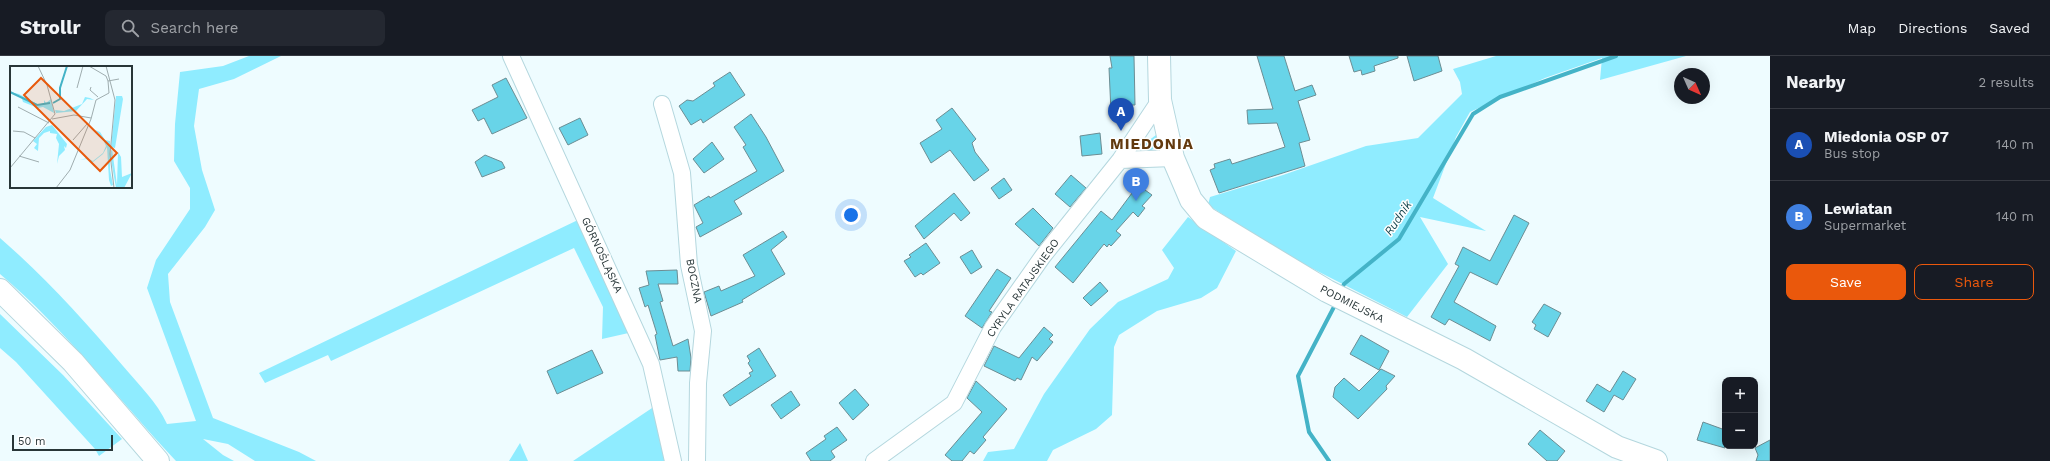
<!DOCTYPE html>
<html lang="en">
<head>
<meta charset="utf-8">
<style>
	:root { --surface:#171b24; --page:#242831; --text:#f1f3f6; --muted:#9ea1a6; --line:#363941; --accent:#ea580c }
	body { margin:0; font-family:"Work Sans",sans-serif; background:var(--page); color:var(--text) }
	.controls { position:absolute; right:12px; bottom:12px; display:grid; overflow:hidden; border-radius:8px; box-shadow:0 4px 16px #0002 }
	.controls button { width:36px; height:36px; display:grid; place-items:center; padding:0; border:0; border-bottom:1px solid var(--line); background:var(--surface); color:var(--text); font:20px sans-serif }
	.compass { position:absolute; left:1674px; top:12px; width:36px; height:36px; border-radius:50%; background:var(--surface); box-shadow:0 4px 16px #0002; rotate:135deg }
	.scale { position:absolute; left:12px; bottom:10px; width:101px; box-sizing:border-box; padding-left:4px; border:2px solid #283638; border-top:0; font-size:11px; line-height:14px; white-space:nowrap; color:#283638; -webkit-text-stroke:3px #fff; paint-order:stroke }
	.you { position:absolute; left:851px; top:159px; width:14px; height:14px; margin:-10px; border:3px solid #fff; border-radius:50%; background:#1a73e8; box-shadow:0 0 0 6px #1a73e833 }
	.badge { display:grid; place-items:center; width:26px; height:26px; border-radius:50%; background:var(--accent); color:#fff; font-size:13px; font-weight:700 }
	.pin { position:absolute; translate:-50% -33px; filter:drop-shadow(0 1px 2px #0008) }
	.pin::after { content:''; position:absolute; top:21px; width:14px; height:12px; background:inherit; clip-path:polygon(0 0,100% 0,50% 100%) }
	.list { margin:0; padding:0; list-style:none }
	h2 { display:flex; justify-content:space-between; align-items:center; height:52px; margin:0; padding:0 16px; font-size:17px }
	h2 small { font-size:13px; font-weight:400; color:var(--muted) }
	.list li { display:grid; grid-template-columns:26px 1fr auto; gap:12px; align-items:center; box-sizing:border-box; height:72px; padding:0 16px; border-top:1px solid var(--line) }
	.list b { display:block; font-size:15px; white-space:nowrap }
	.list p { margin:0; font-size:13px; white-space:nowrap; color:var(--muted) }
	.list em { font-size:13px; font-style:normal; color:var(--muted) }
	.actions { display:flex; gap:8px; padding:12px 16px }
	.actions a { flex:1; padding:9px 0; border:1px solid var(--accent); border-radius:8px; text-align:center; font-size:14px; color:var(--accent) }
	.actions .main { background:var(--accent); color:#fff }
	.icon { flex:none; width:22px; height:22px; fill:none; stroke:currentColor; stroke-width:2; stroke-linecap:round; stroke-linejoin:round }
	.map { position:relative; flex:none; width:1770px; height:405px; overflow:hidden }
	header { display:flex; align-items:center; gap:24px; box-sizing:border-box; height:56px; padding:0 20px; background:var(--surface); border-bottom:1px solid var(--line) }
	header strong { font-size:19px }
	nav { display:flex; gap:22px; margin-inline-start:auto; font-size:14px }
	.search { width:280px; height:36px; background:var(--page); display:flex; align-items:center; gap:10px; box-sizing:border-box; padding:0 14px; border-radius:8px; color:var(--muted); font-size:15px }
	main { display:flex }
	aside { flex:1; background:var(--surface) }
	.map>svg:first-child { display:block }
	.green { fill:#8fecff }
	.lines { fill:none; stroke-linecap:round; stroke-linejoin:round }
	.stream { stroke:#44b3c7; stroke-width:4 }
	.building { fill:#68d4e8; stroke:#6c8d93 }
	.street-casing { stroke:#b4d7de; stroke-width:18 }
	.secondary-casing { stroke:#b4d7de; stroke-width:24 }
	.primary-casing { stroke:#b4d7de; stroke-width:24 }
	.street { stroke:#fff; stroke-width:16 }
	.secondary { stroke:#fff; stroke-width:22 }
	.primary { stroke:#fff; stroke-width:22 }
	.labels { text-anchor:middle; dominant-baseline:central; stroke-width:3; stroke-linejoin:round; paint-order:stroke }
	.street-label { font-size:11px; fill:#283638; stroke:#fff }
	.water-label { font-size:12px; font-style:italic; fill:#174850; stroke:#fff }
	.district-label { font-size:15px; font-weight:bold; letter-spacing:1px; fill:#62390e; stroke:#fff }
	.inset-river { fill:none; stroke:#44b3c7; stroke-width:2 }
	.inset-road { fill:none; stroke:#9fadaf; stroke-width:1 }
	.view { fill:#e8590c; fill-opacity:0.15; stroke:#e8590c; stroke-width:2 }
	.inset-edge { fill:none; stroke:#283638; stroke-width:2 }
</style>
</head>
<body>
<header>
<strong>Strollr</strong>
<div class="search"><svg class="icon" aria-label="search" viewBox="0 0 24 24"><circle cx="10" cy="10" r="6"/><path d="M15 15l6 6"/></svg>Search here</div>
<nav><a>Map</a><a>Directions</a><a>Saved</a></nav>
</header>
<main>
<div class="map">
<svg width="1770" height="405" viewBox="0 0 1770 405">
	<rect width="100%" height="100%" fill="#eefcff"/>
	<path class="green" d="M 249,0 L 281,0 L 234,23 L 199,33 L 194,70 L 202,114 L 215,154 L 205,171 L 168,218 L 170,246 L 213,362 L 299,396 L 316,405 L 255,405 L 228,388 L 203,383 L 223,399 L 234,405 L 176,405 C 118,343 65,273 0,218 L 0,182 C 45,221 85,265 123,310 C 139,329 157,346 167,368 L 196,365 L 147,232 L 156,204 L 190,153 L 190,132 L 174,105 L 175,68 L 180,16 L 223,10 Z
		M 1496,0 L 1686,0 L 1600,24 L 1602,2 L 1545,22 L 1470,56 L 1456,81 L 1433,142 L 1486,175 L 1420,161 L 1448,208 L 1407,261 L 1286,199 L 1208,149 L 1210,141 L 1283,119 L 1366,90 L 1418,82 L 1462,38 L 1460,26 L 1453,13 Z
		M 1156,79 L 1160,80 L 1161,87 L 1149,96 L 1146,96 L 1144,93 L 1144,88 Z
		M 1188,161 L 1236,195 L 1217,232 L 1201,242 L 1157,255 L 1119,279 L 1114,291 L 1112,359 L 1096,373 L 1053,394 L 1047,405 L 983,405 L 988,396 L 1014,393 L 1044,338 L 1090,273 L 1118,246 L 1168,223 L 1174,212 L 1162,194 Z
		M 580,163 L 633,276 L 602,283 L 603,251 L 574,192 L 331,305 L 328,299 L 265,327 L 259,317 Z
		M 0,258 L 63,319 L 122,383 L 99,400 L 95,393 L 16,306 L 0,292 Z
		M 655,350 L 667,405 L 573,405 Z
		M 520,387 L 528,405 L 509,405 Z"/>
	<g class="lines">
		<path class="stream" d="M 1341,235 L 1344,228 L 1399,183 L 1473,58 L 1500,41 L 1616,0
			M 1329,405 L 1309,376 L 1298,320 L 1336,247"/>
	</g>
	<path class="building" d="M 1110,0 L 1134,0 L 1135,49 L 1130,49 L 1130,56 L 1111,56 L 1109,12 L 1112,12 Z
		M 1257,0 L 1284,0 L 1295,35 L 1312,29 L 1316,39 L 1298,45 L 1310,84 L 1299,87 L 1305,110 L 1219,137 L 1210,114 L 1215,112 L 1214,108 L 1230,103 L 1232,108 L 1285,91 L 1277,67 L 1248,68 L 1247,54 L 1273,53 Z
		M 1349,0 L 1398,0 L 1398,2 L 1374,10 L 1375,15 L 1362,19 L 1361,14 L 1354,16 Z
		M 1407,0 L 1438,0 L 1442,15 L 1414,25 Z
		M 730,16 L 745,39 L 703,67 L 701,63 L 691,69 L 679,50 L 687,44 L 693,45 L 715,30 L 713,27 Z
		M 506,22 L 527,62 L 492,78 L 484,62 L 478,65 L 472,54 L 498,41 L 492,29 Z
		M 952,52 L 976,83 L 972,87 L 975,96 L 989,114 L 974,125 L 950,94 L 931,107 L 920,87 L 942,73 L 936,64 Z
		M 751,58 L 766,81 L 784,115 L 734,145 L 742,158 L 700,181 L 696,171 L 703,167 L 694,149 L 709,140 L 710,142 L 757,115 L 743,91 L 746,89 L 734,71 Z
		M 580,62 L 588,79 L 568,89 L 559,72 Z
		M 1100,77 L 1102,98 L 1082,100 L 1080,80 Z
		M 712,86 L 724,103 L 704,117 L 693,103 Z
		M 485,99 L 502,106 L 505,112 L 482,121 L 475,106 Z
		M 1071,119 L 1086,132 L 1070,151 L 1055,138 Z
		M 1004,122 L 1012,134 L 999,143 L 991,132 Z
		M 1138,129 L 1152,139 L 1142,150 L 1145,152 L 1138,161 L 1133,156 L 1116,175 L 1121,179 L 1111,190 L 1109,188 L 1107,191 L 1104,188 L 1073,227 L 1055,211 L 1101,155 L 1112,164 Z
		M 954,137 L 970,157 L 961,165 L 954,157 L 924,183 L 915,170 Z
		M 1033,152 L 1053,172 L 1039,190 L 1015,168 Z
		M 1514,159 L 1529,167 L 1497,229 L 1470,216 L 1454,246 L 1496,270 L 1490,285 L 1449,263 L 1445,269 L 1431,261 L 1459,210 L 1455,208 L 1463,191 L 1490,205 Z
		M 783,175 L 787,181 L 771,194 L 785,218 L 742,244 L 743,246 L 711,260 L 704,236 L 719,230 L 721,235 L 755,220 L 743,199 Z
		M 926,187 L 940,207 L 923,219 L 921,217 L 915,221 L 904,205 L 911,201 L 909,199 Z
		M 972,194 L 982,211 L 971,218 L 960,201 Z
		M 997,213 L 1011,222 L 989,255 L 992,256 L 982,272 L 965,260 Z
		M 677,214 L 678,228 L 658,228 L 663,245 L 660,246 L 673,290 L 688,283 L 691,302 L 690,315 L 678,315 L 677,301 L 660,304 L 655,279 L 657,278 L 648,249 L 645,251 L 639,232 L 649,229 L 646,215 Z
		M 1100,226 L 1108,235 L 1091,250 L 1083,242 Z
		M 1544,248 L 1561,257 L 1548,281 L 1534,273 L 1536,269 L 1532,266 Z
		M 1044,271 L 1053,279 L 1049,283 L 1053,286 L 1037,305 L 1032,301 L 1021,324 L 1017,322 L 1015,325 L 984,310 L 994,290 L 1019,302 Z
		M 1361,279 L 1389,295 L 1379,314 L 1350,298 Z
		M 759,292 L 776,320 L 730,350 L 723,339 L 751,320 L 749,317 L 753,315 L 748,307 L 750,305 L 747,300 Z
		M 592,294 L 603,317 L 557,338 L 547,315 Z
		M 1381,313 L 1395,320 L 1386,330 L 1387,333 L 1358,363 L 1333,341 L 1335,331 L 1344,322 L 1359,335 Z
		M 1623,315 L 1636,323 L 1623,344 L 1614,339 L 1604,356 L 1586,345 L 1597,328 L 1610,336 Z
		M 976,325 L 1007,353 L 983,381 L 986,384 L 974,398 L 970,395 L 962,405 L 952,405 L 945,399 L 982,356 L 967,342 Z
		M 855,333 L 869,349 L 853,364 L 839,347 Z
		M 791,335 L 800,349 L 781,363 L 771,349 Z
		M 1703,366 L 1725,374 L 1725,392 L 1697,384 Z
		M 837,371 L 847,384 L 831,395 L 835,401 L 830,405 L 811,405 L 806,397 L 826,383 L 824,380 Z
		M 1540,374 L 1565,395 L 1557,405 L 1547,405 L 1528,388 Z
		M 1770,384 L 1770,405 L 1756,405 L 1758,399 L 1755,392 Z"/>
	<g class="lines">
		<defs>
			<path id="street" d="M 511,0 L 651,308 L 673,405
				M 662,48 L 682,117 L 689,209 L 703,275 L 698,327 L 697,405
				M 1120,104 L 1173,102
				M 874,405 L 954,347 L 993,271 L 1043,200 L 1120,104 L 1160,44"/>
			<path id="secondary" d="M 1159,0 L 1160,44 L 1173,102 L 1191,144 L 1206,162 L 1327,235 L 1464,303 L 1617,391 L 1656,405"/>
			<path id="primary" d="M 0,234 L 73,306 L 158,405"/>
		</defs>
		<use href="#street" class="street-casing"/>
		<use href="#secondary" class="secondary-casing"/>
		<use href="#primary" class="primary-casing"/>
		<use href="#street" class="street"/>
		<use href="#secondary" class="secondary"/>
		<use href="#primary" class="primary"/>
	</g>
	<g class="labels">
		<g class="street-label">
			<text transform="translate(602 199) rotate(65)">GÓRNOŚLĄSKA</text>
			<text transform="translate(694 225) rotate(79)">BOCZNA</text>
			<text transform="translate(1023 232) rotate(-55)">CYRYLA RATAJSKIEGO</text>
			<text transform="translate(1352 248) rotate(27)">PODMIEJSKA</text>
		</g>
		<g class="water-label">
			<text transform="translate(1398 162) rotate(-56)">Rudnik</text>
		</g>
		<g class="district-label">
			<text x="1152" y="88">MIEDONIA</text>
		</g>
	</g>
	<g transform="translate(10 10)">
		<rect width="122" height="122" fill="#eefcff"/>
		<path d="M 0,26 L 9,28 L 29,39 L 34,37 L 34,34 L 36,37 L 41,33 L 44,47 L 33,41 L 28,42 L 13,36 L 11,30 ZM 106,30 L 112,30 L 113,33 L 105,82 L 101,81 ZM 75,31 L 80,32 L 84,34 L 77,33 L 66,45 L 46,47 L 45,44 L 54,45 L 72,38 ZM 42,59 L 57,78 L 56,82 L 54,80 L 55,84 L 49,90 L 47,98 L 49,78 L 46,72 L 47,68 L 40,67 L 40,65 L 34,67 L 29,72 L 28,85 L 24,82 L 27,78 L 23,75 L 36,61 ZM 85,64 L 90,66 L 95,74 L 100,75 L 100,104 L 103,119 L 101,120 L 99,114 L 97,81 L 93,88 L 83,96 L 76,93 L 70,94 L 77,92 L 83,95 L 93,87 L 96,80 L 92,71 ZM 102,83 L 107,119 L 108,86 L 111,91 L 112,111 L 122,107 L 114,122 L 106,122 L 100,88 Z" fill="#8fecff"/>
		<path class="inset-river" d="M 0,26 L 27,39 L 40,37M 43,37 L 50,33 L 50,22 L 57,0"/>
		<path class="inset-road" d="M 79,0 L 96,10 L 98,15M 96,0 L 105,34 L 100,88 L 104,122M 81,21 L 80,24 L 88,31M 67,22 L 73,0M 8,41 L 39,57M 42,53 L 64,49 L 81,52M 3,65 L 14,66 L 25,72M 63,74 L 77,58M 9,90 L 29,96M 0,102 L 45,48 L 37,19 L 28,0M 46,122 L 60,104 L 81,53 L 86,34 L 99,27 L 98,15 L 109,13"/>
		<path class="view" d="M 31,12 L 107,87 L 90,105 L 14,29 Z"/>
		<rect width="122" height="122" class="inset-edge"/>
	</g>
</svg>
<div class="controls">
<button>+</button>
<button>−</button>
</div>
<svg class="compass" viewBox="-18 -18 36 36"><path d="M0-13l5 13h-10z" fill="#e53935"/><path d="M0 13l5-13h-10z" fill="#9ea1a6"/></svg>
<div class="scale">50 m</div>
<div class="you"></div>
<div class="pin badge" style="left:1121px;top:75px;background:#1a4fb4">A</div>
<div class="pin badge" style="left:1136px;top:145px;background:#3f7fe0">B</div>
</div>
<aside>
<h2>Nearby<small>2 results</small></h2>
<ul class="list">
<li><span class="badge" style="background:#1a4fb4">A</span><div><b>Miedonia OSP 07</b><p>Bus stop</p></div><em>140 m</em></li>
<li><span class="badge" style="background:#3f7fe0">B</span><div><b>Lewiatan</b><p>Supermarket</p></div><em>140 m</em></li>
</ul>
<div class="actions"><a class="main">Save</a><a>Share</a></div>
</aside>
</main>
</body>
</html>
